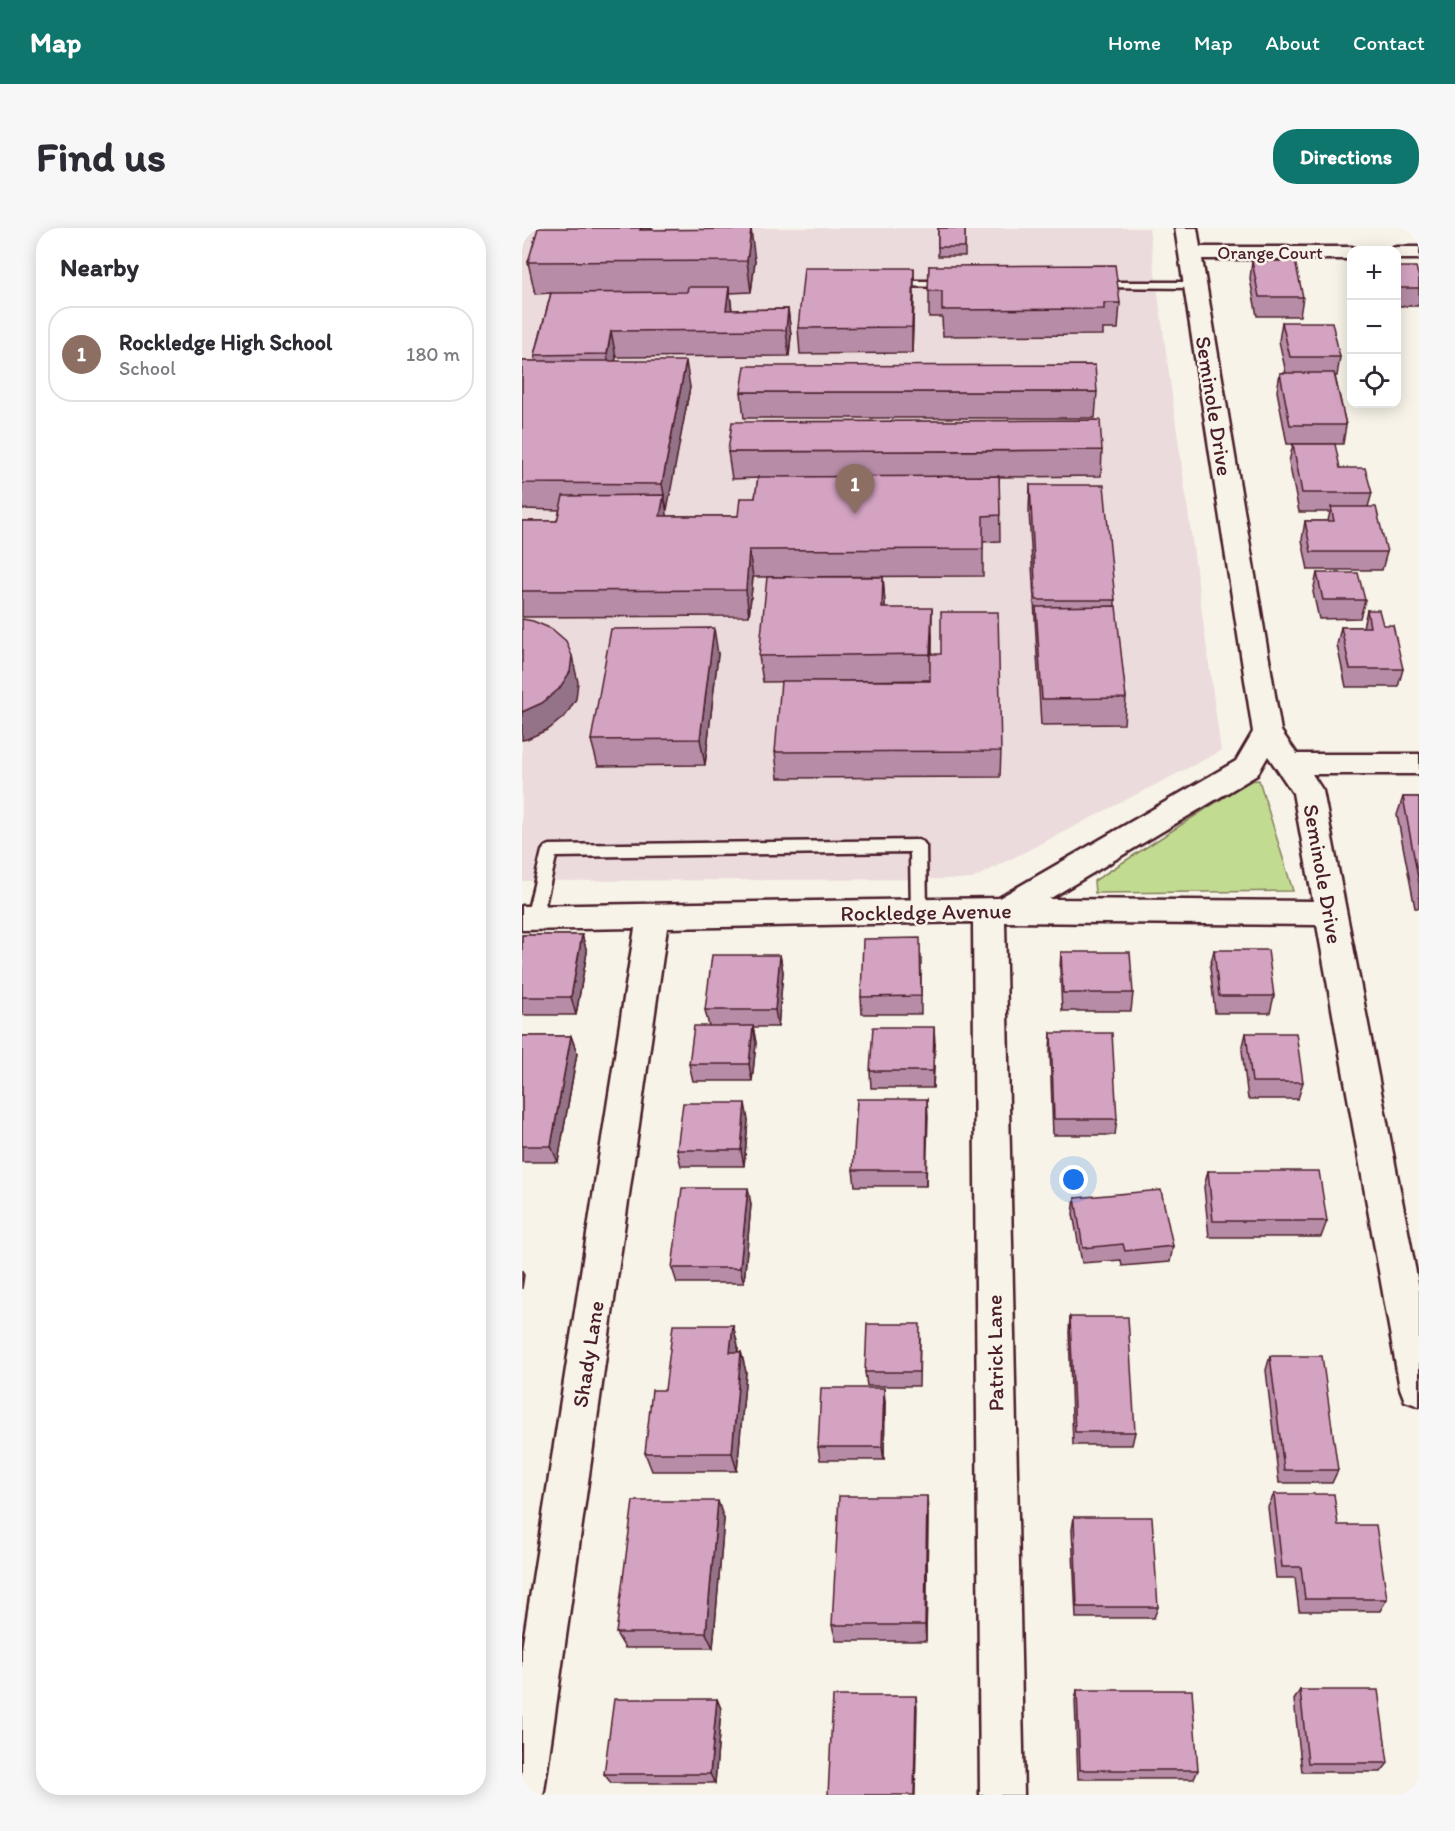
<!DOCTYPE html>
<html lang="en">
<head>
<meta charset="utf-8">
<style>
	:root { --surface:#fff; --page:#f7f7f7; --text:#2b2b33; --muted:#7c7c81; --line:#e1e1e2; --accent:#0f766e }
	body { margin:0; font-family:Itim,sans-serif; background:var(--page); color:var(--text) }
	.controls { position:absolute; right:18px; top:18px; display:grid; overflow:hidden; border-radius:12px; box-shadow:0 3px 15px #0003 }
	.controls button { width:54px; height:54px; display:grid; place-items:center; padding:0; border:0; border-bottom:2px solid var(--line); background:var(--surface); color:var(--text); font:30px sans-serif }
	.you { position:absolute; left:552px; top:952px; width:21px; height:21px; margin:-15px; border:4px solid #fff; border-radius:50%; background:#1a73e8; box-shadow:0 0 0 9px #1a73e833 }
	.badge { display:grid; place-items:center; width:39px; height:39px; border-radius:50%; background:var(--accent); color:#fff; font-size:20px; font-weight:700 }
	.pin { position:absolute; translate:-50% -50px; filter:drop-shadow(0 2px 3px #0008) }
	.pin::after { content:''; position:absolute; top:32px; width:21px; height:18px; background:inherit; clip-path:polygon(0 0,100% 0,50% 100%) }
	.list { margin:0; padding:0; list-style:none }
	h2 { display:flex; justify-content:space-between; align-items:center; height:78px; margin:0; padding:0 24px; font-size:26px }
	h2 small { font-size:20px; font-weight:400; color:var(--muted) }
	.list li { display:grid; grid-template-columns:39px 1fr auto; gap:18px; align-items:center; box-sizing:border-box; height:96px; margin:0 12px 12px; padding:0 12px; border:2px solid var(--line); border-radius:24px }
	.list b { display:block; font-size:22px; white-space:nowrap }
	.list p { margin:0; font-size:20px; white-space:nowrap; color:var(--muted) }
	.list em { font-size:20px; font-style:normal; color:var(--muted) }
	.icon { flex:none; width:33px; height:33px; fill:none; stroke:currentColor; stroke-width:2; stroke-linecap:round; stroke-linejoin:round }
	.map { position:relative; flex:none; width:897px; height:1567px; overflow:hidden; border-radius:24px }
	header { display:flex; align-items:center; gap:36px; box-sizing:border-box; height:84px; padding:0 30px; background:var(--accent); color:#fff }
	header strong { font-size:28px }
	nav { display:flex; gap:33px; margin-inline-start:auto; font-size:21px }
	.intro { display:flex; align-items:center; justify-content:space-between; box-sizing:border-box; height:144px; padding:0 36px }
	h1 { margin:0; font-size:42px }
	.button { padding:15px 27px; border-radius:24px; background:var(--accent); color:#fff; font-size:21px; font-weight:700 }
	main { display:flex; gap:36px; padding:0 36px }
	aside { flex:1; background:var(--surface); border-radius:24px; box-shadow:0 3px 15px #0003 }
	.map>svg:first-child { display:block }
	.built { fill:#ecdbdd }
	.green { fill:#c1db91; stroke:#867d5e; stroke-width:1.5 }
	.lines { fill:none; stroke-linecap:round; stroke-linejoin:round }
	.lane-casing { stroke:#4a1f2b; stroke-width:5 }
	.street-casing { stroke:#4a1f2b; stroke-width:5 }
	.lane { fill:#f7f3e8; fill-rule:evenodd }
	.street { fill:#f7f3e8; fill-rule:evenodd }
	.wall { fill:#b68ca7; stroke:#4a1f2b; stroke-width:1.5 }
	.shaded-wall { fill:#947288; stroke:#4a1f2b; stroke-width:1.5 }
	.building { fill:#d4a3c2; stroke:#4a1f2b; stroke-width:1.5 }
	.labels { text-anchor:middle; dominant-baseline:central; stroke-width:5; stroke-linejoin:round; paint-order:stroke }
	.far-street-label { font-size:18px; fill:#4a1f2b; stroke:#f7f3e8 }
	.street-label { font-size:22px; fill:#4a1f2b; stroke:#f7f3e8 }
</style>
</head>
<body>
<header>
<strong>Map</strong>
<nav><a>Home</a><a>Map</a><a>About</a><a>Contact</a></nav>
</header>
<div class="intro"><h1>Find us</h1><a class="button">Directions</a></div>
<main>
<aside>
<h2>Nearby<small></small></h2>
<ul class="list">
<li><span class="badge" style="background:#8d6e63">1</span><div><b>Rockledge High School</b><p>School</p></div><em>180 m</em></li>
</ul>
</aside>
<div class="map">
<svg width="897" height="1567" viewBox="0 0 897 1567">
	<rect width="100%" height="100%" fill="#f7f3e8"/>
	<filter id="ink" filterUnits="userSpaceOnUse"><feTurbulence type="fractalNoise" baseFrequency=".0167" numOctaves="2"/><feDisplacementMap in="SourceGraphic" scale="12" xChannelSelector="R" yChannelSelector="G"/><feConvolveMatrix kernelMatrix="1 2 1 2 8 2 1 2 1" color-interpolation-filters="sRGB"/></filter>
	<g filter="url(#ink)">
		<path class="built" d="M 0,0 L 627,0 L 699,523 L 450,651 L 0,653 Z"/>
		<path class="green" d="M 737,552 L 771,663 L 573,665 L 572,653 L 727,553 Z"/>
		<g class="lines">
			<defs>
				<path id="lane" d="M 371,53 L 429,53 L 435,56 L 429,59 L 367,58 L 365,56 Z
					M 575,54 L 673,54 L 679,57 L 673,60 L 571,59 L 571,55 Z
					M 396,612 L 401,614 L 404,618 L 405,684 L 403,688 L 391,688 L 389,684 L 388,624 L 34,629 L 20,690 L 18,694 L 6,694 L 4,690 L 20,623 L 23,619 L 28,617 Z"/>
				<path id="street" d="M 653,0 L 675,0 L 678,19 L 830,19 L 839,22 L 830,22 L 830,31 L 680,31 L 759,503 L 775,526 L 897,526 L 897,546 L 790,546 L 801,563 L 897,1060 L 897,1178 L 883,1173 L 878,1160 L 795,697 L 483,694 L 502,1567 L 458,1567 L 451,694 L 145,700 L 22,1563 L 21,1567 L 0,1567 L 0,1421 L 113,700 L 0,702 L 0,678 L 477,670 L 714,533 L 731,504 ZM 746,528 L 771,565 L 791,673 L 527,671 L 735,547 Z
					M 874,19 L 897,19 L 897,31 L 874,31 L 874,22 L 865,22 Z"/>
			</defs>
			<use href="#lane" class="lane-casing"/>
			<use href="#street" class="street-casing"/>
			<use href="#lane" class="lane"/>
			<use href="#street" class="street"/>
		</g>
		<path class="wall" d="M 416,0 L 443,0 L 443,28 L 416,28 Z
			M 130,2 L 233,33 L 229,64 L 208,65 L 210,82 L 266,81 L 269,107 L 267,128 L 94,129 L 93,133 L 168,159 L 144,282 L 145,288 L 216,288 L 233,270 L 236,250 L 210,251 L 206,224 L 580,222 L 579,248 L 477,249 L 478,313 L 461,314 L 461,348 L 231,349 L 227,388 L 0,389 L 0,293 L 35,293 L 38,282 L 0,281 L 0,133 L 14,133 L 13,127 L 29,65 L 13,66 L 6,34 Z
			M 730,33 L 781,69 L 778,88 L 735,88 L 728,51 Z
			M 407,38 L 598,75 L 596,101 L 581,101 L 581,107 L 421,108 L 420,89 L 407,89 Z
			M 874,39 L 897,50 L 897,74 L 896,78 L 874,78 Z
			M 392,66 L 390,125 L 278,126 L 276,100 Z
			M 760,94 L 818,129 L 815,148 L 813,148 L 824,197 L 821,216 L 765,216 L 755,163 L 758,145 L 764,145 L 757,113 Z
			M 219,164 L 575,164 L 573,190 L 222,190 Z
			M 771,216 L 818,240 L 850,265 L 846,279 L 865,324 L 860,342 L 786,342 L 780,312 L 783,293 L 806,293 L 808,284 L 777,284 L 767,234 Z
			M 508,257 L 593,372 L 593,378 L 604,470 L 602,496 L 519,497 L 507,283 Z
			M 795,345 L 843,372 L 838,390 L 797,391 L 791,364 Z
			M 361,349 L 363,380 L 410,406 L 410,426 L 479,523 L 478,549 L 256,550 L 253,524 L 408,453 L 408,452 L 241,454 L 237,428 Z
			M 845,382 L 861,397 L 881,441 L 876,459 L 824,459 L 815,417 L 819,399 L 841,399 Z
			M 196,426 L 183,537 L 76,538 L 69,512 Z
			M 881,569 L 897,569 L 897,680 L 893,680 L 875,587 Z
			M 0,707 L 60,707 L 65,724 L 54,787 L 0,787 Z
			M 692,722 L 752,768 L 748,785 L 693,785 L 688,739 Z
			M 539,724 L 611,765 L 609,783 L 540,783 L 538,742 Z
			M 258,727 L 261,744 L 256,799 L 231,799 L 234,815 L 230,853 L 171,853 L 167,836 L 187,798 L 183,782 Z
			M 399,728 L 399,786 L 340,786 L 339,769 Z
			M 529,805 L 595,891 L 593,907 L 531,907 L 528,822 Z
			M 724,805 L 781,854 L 776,871 L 726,871 L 720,822 Z
			M 0,808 L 49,808 L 55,825 L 36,934 L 0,934 Z
			M 413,816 L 411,860 L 349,860 L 348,843 Z
			M 405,871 L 404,958 L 333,958 L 331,942 Z
			M 226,892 L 222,938 L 159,938 L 155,922 Z
			M 686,943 L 805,993 L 799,1009 L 687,1009 L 682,959 Z
			M 553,970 L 651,1018 L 648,1034 L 600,1038 L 599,1032 L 560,1035 L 551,986 Z
			M 229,976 L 222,1055 L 155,1055 L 150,1040 Z
			M 548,1089 L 613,1204 L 610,1217 L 551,1217 L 547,1104 Z
			M 211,1097 L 216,1118 L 216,1124 L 219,1124 L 224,1144 L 215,1243 L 130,1243 L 123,1225 L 143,1162 Z
			M 398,1111 L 397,1158 L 345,1158 L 343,1144 Z
			M 748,1128 L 816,1242 L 810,1255 L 757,1255 L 744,1142 Z
			M 363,1174 L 362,1232 L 298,1232 L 296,1219 Z
			M 752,1266 L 816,1297 L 865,1371 L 858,1383 L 777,1383 L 773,1350 L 754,1350 L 746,1279 Z
			M 406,1285 L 404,1413 L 314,1413 L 310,1397 Z
			M 552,1289 L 636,1379 L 632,1390 L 554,1390 L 550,1302 Z
			M 202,1291 L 191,1420 L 103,1420 L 94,1405 Z
			M 555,1462 L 676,1542 L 672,1551 L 556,1551 L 553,1472 Z
			M 778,1462 L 866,1535 L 859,1544 L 780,1544 L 772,1472 Z
			M 195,1471 L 199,1481 L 193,1555 L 89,1555 L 82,1546 Z"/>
		<path class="shaded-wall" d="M 119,0 L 130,0 L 123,34 L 118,2 Z
			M 229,1 L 233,33 L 229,64 L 225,33 Z
			M 392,40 L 392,66 L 390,125 L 390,99 Z
			M 207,59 L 210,85 L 204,82 Z
			M 266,81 L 269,107 L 267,128 L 264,102 Z
			M 89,103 L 94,129 L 90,152 L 85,126 Z
			M 164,133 L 168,159 L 145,282 L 140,256 Z
			M 142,267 L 146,293 L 138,288 Z
			M 227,322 L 231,349 L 227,388 L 224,362 Z
			M 361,349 L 363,375 L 362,406 L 360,380 Z
			M 410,380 L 410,406 L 409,452 L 408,426 Z
			M 192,400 L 196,426 L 183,537 L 178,511 Z
			M 50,428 L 56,454 L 54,471 L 44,487 L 27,501 L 5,511 L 0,512 L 0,484 Z
			M 60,707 L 65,724 L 54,787 L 49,769 Z
			M 258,727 L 261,744 L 256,799 L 253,782 Z
			M 231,798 L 234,815 L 230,853 L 227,836 Z
			M 412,799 L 413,816 L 411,860 L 411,843 Z
			M 49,808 L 55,825 L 36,934 L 29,918 Z
			M 405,871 L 406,888 L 404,958 L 404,942 Z
			M 223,875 L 226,892 L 222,938 L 219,922 Z
			M 226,960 L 229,976 L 222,1055 L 218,1040 Z
			M 0,1042 L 2,1047 L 0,1061 Z
			M 211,1097 L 216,1118 L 214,1144 L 208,1124 Z
			M 219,1124 L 224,1144 L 215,1243 L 210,1225 Z
			M 362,1160 L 363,1174 L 362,1232 L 360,1219 Z
			M 405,1268 L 406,1285 L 404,1413 L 403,1397 Z
			M 196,1273 L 202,1291 L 191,1420 L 184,1405 Z
			M 394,1468 L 395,1479 L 393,1567 L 392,1567 Z
			M 195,1471 L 199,1481 L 193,1555 L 188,1546 Z"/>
		<path class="building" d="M 16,0 L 119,0 L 118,2 L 229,1 L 225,33 L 6,34 Z
			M 416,0 L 443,0 L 443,19 L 416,19 Z
			M 730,33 L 773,33 L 781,69 L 737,69 Z
			M 593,37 L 598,75 L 582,75 L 582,81 L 420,82 L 420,63 L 406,63 L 407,38 Z
			M 874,39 L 894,39 L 897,50 L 897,60 L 874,60 Z
			M 282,40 L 392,40 L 390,99 L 276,100 Z
			M 166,59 L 207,59 L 204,82 L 266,81 L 264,102 L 89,103 L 85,126 L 13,127 L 29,65 L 165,64 Z
			M 760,94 L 810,94 L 818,129 L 768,129 Z
			M 0,133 L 164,133 L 140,256 L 0,255 Z
			M 573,137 L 575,164 L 219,164 L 223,138 Z
			M 758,145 L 812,145 L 824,197 L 768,197 Z
			M 578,192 L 580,222 L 206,224 L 210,194 Z
			M 771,216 L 813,216 L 818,240 L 843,240 L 850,265 L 780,265 Z
			M 477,248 L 478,287 L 461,288 L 461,321 L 227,322 L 224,362 L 0,363 L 0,293 L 35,293 L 41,268 L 142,267 L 138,288 L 216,288 L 218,270 L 233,270 L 236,249 Z
			M 508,257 L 582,257 L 593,372 L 514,372 Z
			M 809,279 L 854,279 L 865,324 L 789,324 L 783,293 L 812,293 Z
			M 795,345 L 836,345 L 843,372 L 801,372 Z
			M 245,349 L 361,349 L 360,380 L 410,380 L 408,426 L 419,426 L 419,384 L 476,384 L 479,523 L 253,524 L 259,453 L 408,453 L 408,426 L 237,428 Z
			M 594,378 L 604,470 L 520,471 L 514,379 Z
			M 845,382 L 857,382 L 861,397 L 871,397 L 881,441 L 828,441 L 819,399 L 848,399 Z
			M 0,391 L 11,393 L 30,401 L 44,413 L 50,428 L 48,444 L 37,461 L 20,475 L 0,484 Z
			M 192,400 L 178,511 L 69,512 L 89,401 Z
			M 881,569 L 897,569 L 897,655 Z
			M 0,707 L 60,707 L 49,769 L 0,769 Z
			M 398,710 L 399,768 L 339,769 L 341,711 Z
			M 692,722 L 746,722 L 752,768 L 697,768 Z
			M 539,724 L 608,724 L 611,765 L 541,765 Z
			M 190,727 L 258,727 L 253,782 L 183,782 Z
			M 172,798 L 231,798 L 227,836 L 167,836 Z
			M 351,799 L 412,799 L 411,843 L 348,843 Z
			M 529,805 L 590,805 L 595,891 L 532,891 Z
			M 724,805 L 774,805 L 781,854 L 730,854 Z
			M 0,808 L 49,808 L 29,918 L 0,918 Z
			M 335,871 L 405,871 L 404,942 L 331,942 Z
			M 161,875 L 223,875 L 219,922 L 155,922 Z
			M 686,943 L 797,943 L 805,993 L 691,993 Z
			M 160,960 L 226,960 L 218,1040 L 150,1040 Z
			M 639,962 L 651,1018 L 603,1023 L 601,1016 L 561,1020 L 553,970 Z
			M 548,1089 L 606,1089 L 613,1204 L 553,1204 Z
			M 345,1096 L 398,1096 L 397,1144 L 343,1144 Z
			M 151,1097 L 211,1097 L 208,1124 L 219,1124 L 210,1225 L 123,1225 L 130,1162 L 143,1162 Z
			M 748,1128 L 800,1128 L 816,1242 L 762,1242 Z
			M 299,1160 L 362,1160 L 360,1219 L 296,1219 Z
			M 752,1266 L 812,1266 L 816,1297 L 854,1297 L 865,1371 L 783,1371 L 779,1339 L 760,1339 Z
			M 317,1268 L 405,1268 L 403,1397 L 310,1397 Z
			M 111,1273 L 196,1273 L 184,1405 L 94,1405 Z
			M 552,1289 L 630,1289 L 636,1379 L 555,1379 Z
			M 555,1462 L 670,1462 L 676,1542 L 558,1542 Z
			M 778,1462 L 856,1462 L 866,1535 L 786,1535 Z
			M 311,1468 L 394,1468 L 392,1567 L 306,1567 Z
			M 92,1471 L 195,1471 L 188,1546 L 82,1546 Z"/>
	</g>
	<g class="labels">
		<g class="far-street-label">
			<text x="748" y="25">Orange Court</text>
		</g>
		<g class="street-label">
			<text transform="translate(692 178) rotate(81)">Seminole Drive</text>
			<text transform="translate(801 646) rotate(80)">Seminole Drive</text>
			<text transform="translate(404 684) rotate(-1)">Rockledge Avenue</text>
			<text transform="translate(473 1125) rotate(-91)">Patrick Lane</text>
			<text transform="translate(66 1126) rotate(-81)">Shady Lane</text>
		</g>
	</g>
</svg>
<div class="controls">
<button>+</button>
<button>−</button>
<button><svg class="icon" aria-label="locate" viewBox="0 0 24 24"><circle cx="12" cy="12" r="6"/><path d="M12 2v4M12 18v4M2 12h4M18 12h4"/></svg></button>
</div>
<div class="you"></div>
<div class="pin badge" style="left:333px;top:286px;background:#8d6e63">1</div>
</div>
</main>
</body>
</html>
